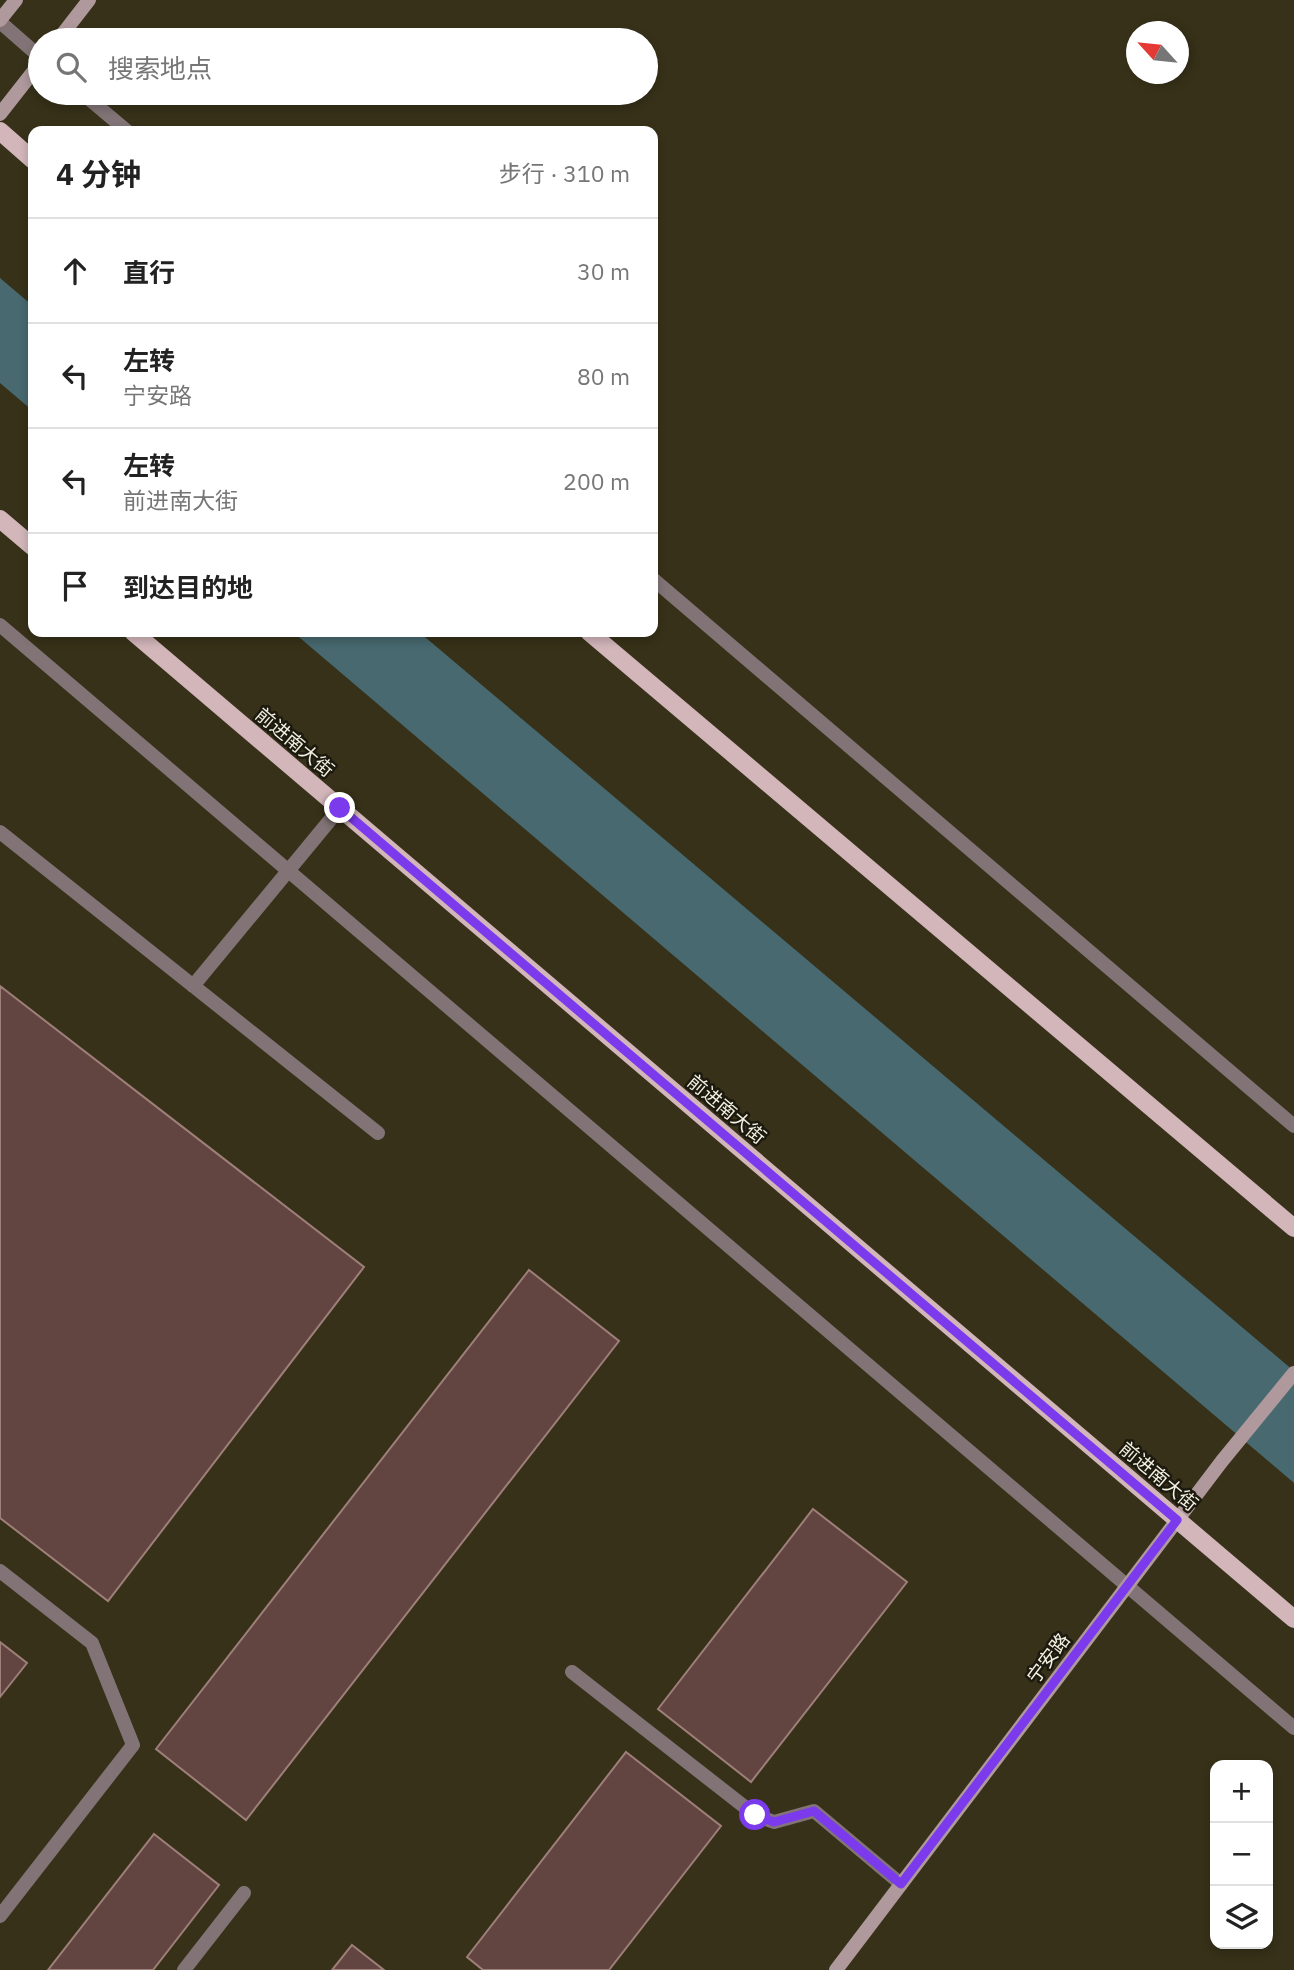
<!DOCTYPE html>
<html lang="zh">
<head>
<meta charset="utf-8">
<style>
	:root { --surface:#fff; --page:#f6f6f6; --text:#222; --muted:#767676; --line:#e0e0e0 }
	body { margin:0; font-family:"IBM Plex Sans","Noto Sans SC",sans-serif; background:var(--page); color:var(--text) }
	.controls { position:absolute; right:21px; bottom:21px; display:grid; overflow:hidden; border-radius:14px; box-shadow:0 4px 10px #0003 }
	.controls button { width:63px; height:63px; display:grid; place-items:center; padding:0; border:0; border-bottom:2px solid var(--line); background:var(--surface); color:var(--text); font:35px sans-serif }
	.compass { position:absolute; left:1126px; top:21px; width:63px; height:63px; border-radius:50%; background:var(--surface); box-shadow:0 4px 10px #0003; rotate:297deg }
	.stop { position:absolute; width:21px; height:21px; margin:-16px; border:5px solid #7c3aed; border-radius:50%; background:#fff }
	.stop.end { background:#7c3aed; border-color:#fff; box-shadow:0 2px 7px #0008 }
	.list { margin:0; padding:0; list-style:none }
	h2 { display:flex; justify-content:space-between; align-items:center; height:91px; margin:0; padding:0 28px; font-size:30px }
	h2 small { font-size:23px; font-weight:400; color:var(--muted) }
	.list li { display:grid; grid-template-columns:46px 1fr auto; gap:21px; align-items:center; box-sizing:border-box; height:105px; padding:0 28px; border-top:2px solid var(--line) }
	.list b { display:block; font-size:26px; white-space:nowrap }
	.list p { margin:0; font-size:23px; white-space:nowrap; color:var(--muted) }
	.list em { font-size:23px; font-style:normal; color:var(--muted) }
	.icon { flex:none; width:38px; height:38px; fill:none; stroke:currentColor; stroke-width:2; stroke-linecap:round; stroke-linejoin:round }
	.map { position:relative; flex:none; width:1294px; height:1970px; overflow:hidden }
	.search { position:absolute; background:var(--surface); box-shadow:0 4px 10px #0003; left:28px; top:28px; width:630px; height:77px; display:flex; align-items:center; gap:18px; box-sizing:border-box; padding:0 24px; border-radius:38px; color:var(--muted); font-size:26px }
	.panel { position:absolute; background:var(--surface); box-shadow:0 4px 10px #0003; left:28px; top:126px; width:630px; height:511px; border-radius:14px }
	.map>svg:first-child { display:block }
	.water { fill:#47696f }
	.building { fill:#624540; stroke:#9e7f79; stroke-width:2 }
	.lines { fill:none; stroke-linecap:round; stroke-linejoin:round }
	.lane { stroke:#827476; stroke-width:14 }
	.street { stroke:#827476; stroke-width:14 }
	.secondary { stroke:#af999c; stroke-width:14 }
	.primary { stroke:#d2b6ba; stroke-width:18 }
	.route { stroke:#7c3aed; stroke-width:9 }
	.labels { text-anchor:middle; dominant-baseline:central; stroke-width:5; stroke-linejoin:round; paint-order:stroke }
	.street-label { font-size:19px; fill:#f4f1e2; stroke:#1c190f }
</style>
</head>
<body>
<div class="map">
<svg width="1294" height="1970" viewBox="0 0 1294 1970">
	<rect width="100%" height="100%" fill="#373119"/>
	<path class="water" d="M 0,278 L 33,306 L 33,411 L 0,383 Z
		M 293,632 L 419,632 L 1294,1371 L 1294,1483 Z"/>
	<path class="building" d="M 0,986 L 364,1267 L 108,1601 L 0,1518 Z
		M 529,1270 L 619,1341 L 246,1820 L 156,1749 Z
		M 813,1509 L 907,1582 L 751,1782 L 658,1709 Z
		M 0,1642 L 27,1663 L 0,1697 Z
		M 626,1752 L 721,1826 L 609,1970 L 483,1970 L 467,1957 Z
		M 154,1834 L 219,1885 L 153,1970 L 48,1970 Z
		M 352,1945 L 384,1970 L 332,1970 Z"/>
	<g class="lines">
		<path class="lane" d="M 0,832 L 378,1133
			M 193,986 L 340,808
			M 0,1571 L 92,1643 L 133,1745 L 0,1916
			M 572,1672 L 755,1815 L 774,1822 L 814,1811 L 901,1884
			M 184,1970 L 244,1893"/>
		<path class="street" d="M 0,22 L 40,57
			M 82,93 L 127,131
			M 653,579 L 1294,1126
			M 0,625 L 1294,1728"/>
		<path class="secondary" d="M 0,20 L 16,0
			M 58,40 L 89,0
			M 0,114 L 40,63
			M 836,1970 L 1222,1461 L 1294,1373"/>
		<path class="primary" d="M 0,131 L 33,160
			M 0,519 L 33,547
			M 133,632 L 1294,1619
			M 589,632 L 1294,1228"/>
	</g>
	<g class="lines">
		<path class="route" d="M 340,808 L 1177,1520 L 901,1884 L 814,1811 L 774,1822 L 755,1815"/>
	</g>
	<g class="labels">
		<g class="street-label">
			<text transform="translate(295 742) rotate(40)">前进南大街</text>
			<text transform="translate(727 1109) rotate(40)">前进南大街</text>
			<text transform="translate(1159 1476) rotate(40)">前进南大街</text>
			<text transform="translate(1048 1658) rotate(-53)">宁安路</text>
		</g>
	</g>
</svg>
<div class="controls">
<button>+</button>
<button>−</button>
<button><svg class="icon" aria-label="layers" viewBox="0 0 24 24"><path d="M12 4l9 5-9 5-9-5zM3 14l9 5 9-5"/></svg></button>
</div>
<svg class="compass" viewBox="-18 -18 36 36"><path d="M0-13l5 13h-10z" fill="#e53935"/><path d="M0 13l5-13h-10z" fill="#767676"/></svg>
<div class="stop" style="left:755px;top:1815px"></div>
<div class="stop end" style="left:340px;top:808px"></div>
<div class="search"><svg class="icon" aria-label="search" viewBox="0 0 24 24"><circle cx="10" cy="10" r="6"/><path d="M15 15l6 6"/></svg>搜索地点</div>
<section class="panel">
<h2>4 分钟<small>步行 · 310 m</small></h2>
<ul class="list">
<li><svg class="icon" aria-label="ahead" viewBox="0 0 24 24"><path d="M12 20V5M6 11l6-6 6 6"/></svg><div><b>直行</b></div><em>30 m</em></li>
<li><svg class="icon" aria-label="left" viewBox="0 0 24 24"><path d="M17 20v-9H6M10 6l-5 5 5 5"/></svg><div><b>左转</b><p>宁安路</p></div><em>80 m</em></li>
<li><svg class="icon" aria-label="left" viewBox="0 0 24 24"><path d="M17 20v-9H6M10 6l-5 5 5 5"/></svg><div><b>左转</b><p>前进南大街</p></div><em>200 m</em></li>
<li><svg class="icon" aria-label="arrive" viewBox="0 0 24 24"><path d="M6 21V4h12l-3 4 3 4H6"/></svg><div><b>到达目的地</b></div></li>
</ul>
</section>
</div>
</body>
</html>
